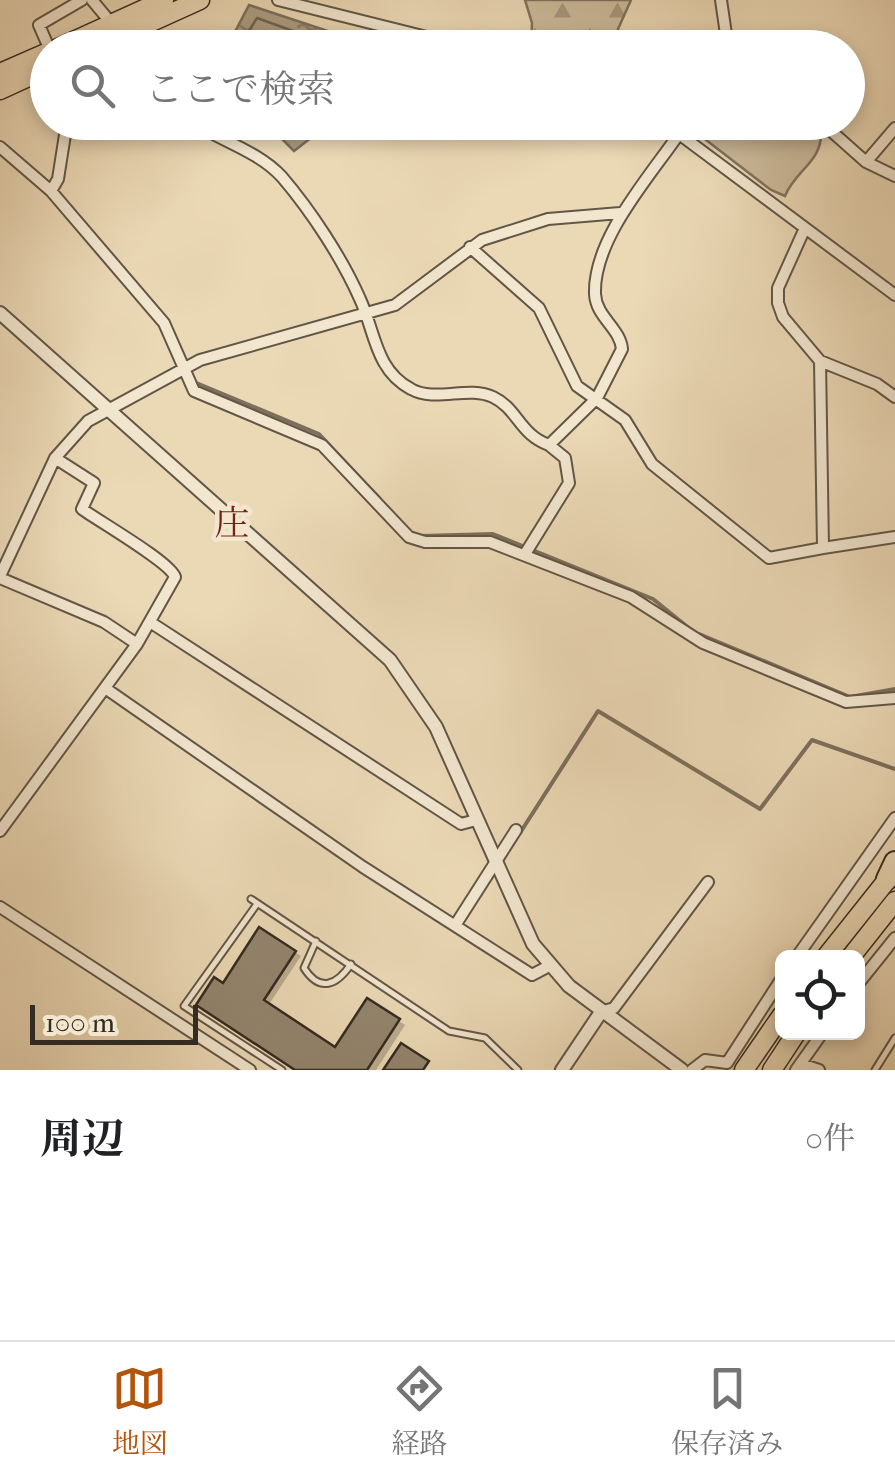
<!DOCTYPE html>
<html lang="ja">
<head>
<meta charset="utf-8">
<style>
	:root { --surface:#fff; --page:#f2f2f2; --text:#202124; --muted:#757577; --line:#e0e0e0; --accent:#b45309 }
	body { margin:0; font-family:"IM FELL French Canon","Noto Serif JP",serif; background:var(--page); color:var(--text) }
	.controls { position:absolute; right:30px; bottom:30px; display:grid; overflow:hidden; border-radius:15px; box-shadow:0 5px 15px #0003 }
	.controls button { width:90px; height:90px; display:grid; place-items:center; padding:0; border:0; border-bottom:2px solid var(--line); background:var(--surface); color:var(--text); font:50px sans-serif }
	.scale { position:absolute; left:30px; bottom:25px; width:168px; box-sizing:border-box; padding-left:10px; border:5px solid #342b21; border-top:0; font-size:28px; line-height:35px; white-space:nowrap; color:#342b21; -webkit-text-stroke:8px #f2e6cf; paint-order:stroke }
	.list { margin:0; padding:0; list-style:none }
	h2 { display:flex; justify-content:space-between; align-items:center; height:130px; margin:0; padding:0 40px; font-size:42px }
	h2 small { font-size:32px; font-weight:400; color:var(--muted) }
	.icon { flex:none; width:55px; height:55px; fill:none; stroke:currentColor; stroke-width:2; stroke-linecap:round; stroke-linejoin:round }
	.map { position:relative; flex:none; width:895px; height:1070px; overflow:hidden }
	.search { position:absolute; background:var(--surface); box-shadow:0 5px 15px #0003; left:30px; right:30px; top:30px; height:110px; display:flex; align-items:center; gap:25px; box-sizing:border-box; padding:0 35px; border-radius:55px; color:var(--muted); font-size:38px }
	.sheet { height:270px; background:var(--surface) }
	nav { display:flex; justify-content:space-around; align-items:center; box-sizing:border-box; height:140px; border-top:2px solid var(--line); background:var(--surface); font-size:28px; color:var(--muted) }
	nav a { display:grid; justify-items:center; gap:5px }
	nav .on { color:var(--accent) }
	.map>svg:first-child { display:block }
	.green { fill:#ccbb9c; stroke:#80735e; stroke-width:2.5 }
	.forest { fill:url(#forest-firs); stroke:#80735e; stroke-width:2.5 }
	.water { fill:url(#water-ripples); stroke:#7d6f5c; stroke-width:2.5 }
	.shadow { fill:#0003 }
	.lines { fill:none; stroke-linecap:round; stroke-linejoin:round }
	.shore { stroke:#706452; stroke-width:2.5 }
	.stream { stroke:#7d6f5c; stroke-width:4 }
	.building { fill:#93856e; stroke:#342b21; stroke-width:2.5 }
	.service-casing { stroke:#625646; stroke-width:9 }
	.minor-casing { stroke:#625646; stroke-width:14 }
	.tertiary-casing { stroke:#625646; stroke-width:16 }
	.primary-casing { stroke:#342b21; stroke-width:21 }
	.trunk-casing { stroke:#342b21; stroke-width:21 }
	.motorway-casing { stroke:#342b21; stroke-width:24 }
	.service { stroke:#f2e6cf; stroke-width:5 }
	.minor { stroke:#f2e6cf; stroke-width:10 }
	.tertiary { stroke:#f2e6cf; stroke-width:12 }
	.primary { stroke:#ebd8b5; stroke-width:18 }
	.trunk { stroke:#ebd8b5; stroke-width:18 }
	.motorway { stroke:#ebd8b5; stroke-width:20 }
	.labels { text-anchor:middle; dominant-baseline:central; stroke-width:9; stroke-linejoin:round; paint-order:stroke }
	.quarter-label { font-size:35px; fill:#7a1f14; stroke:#f2e6cf }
</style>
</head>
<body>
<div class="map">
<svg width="895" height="1070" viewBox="0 0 895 1070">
	<defs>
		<pattern id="forest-firs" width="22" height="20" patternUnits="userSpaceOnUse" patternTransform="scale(2.5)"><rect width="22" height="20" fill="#ccbb9c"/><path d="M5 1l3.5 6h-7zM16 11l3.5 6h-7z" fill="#a6987f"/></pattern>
		<pattern id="water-ripples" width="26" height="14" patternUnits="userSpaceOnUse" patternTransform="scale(2.5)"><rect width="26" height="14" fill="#ad9d83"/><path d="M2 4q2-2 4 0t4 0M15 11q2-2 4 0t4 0" fill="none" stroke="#8e806b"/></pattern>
	</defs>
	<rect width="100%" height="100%" fill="#ebd8b5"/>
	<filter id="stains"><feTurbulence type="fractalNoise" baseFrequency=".002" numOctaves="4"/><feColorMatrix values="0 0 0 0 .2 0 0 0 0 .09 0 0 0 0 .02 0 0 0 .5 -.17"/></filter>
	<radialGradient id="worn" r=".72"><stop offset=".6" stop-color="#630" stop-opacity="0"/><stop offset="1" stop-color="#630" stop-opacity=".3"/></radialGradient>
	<path class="green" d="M 697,123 L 812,123 L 821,130 C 823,162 796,169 785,196 L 771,190 L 693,130 Z"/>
	<path class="forest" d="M 525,0 L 631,0 L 610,47 L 531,48 L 532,23 Z"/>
	<path class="water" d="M 249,5 L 367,44 L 426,47 L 227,47 Z
		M 266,123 L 330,123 L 294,151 Z"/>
	<path class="shadow" d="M 260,930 L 301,956 L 268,1006 L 336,1050 L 368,1001 L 405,1025 L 376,1070 L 299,1070 L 224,986 Z"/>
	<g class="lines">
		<path class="shore" d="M 238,48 L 257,18 L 340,48"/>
		<path class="stream" d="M 194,382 L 319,434 L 380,499
			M 419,536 L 493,534 L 653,599 L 690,629
			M 699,634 L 850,697 L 895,689
			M 520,833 L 598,711 L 760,809 L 812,740 L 895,769"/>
	</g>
	<path class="building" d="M 259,927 L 296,951 L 264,1000 L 335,1047 L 367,998 L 400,1019 L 367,1070 L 295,1070 L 196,1005 L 214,977 L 223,983 Z
		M 401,1043 L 429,1061 L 423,1070 L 383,1070 Z"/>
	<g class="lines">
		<defs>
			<path id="service" d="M 251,899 L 449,1031 L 485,1038 L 518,1070
				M 257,904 L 184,1006 L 282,1070
				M 316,941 L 304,968 C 320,993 337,985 351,964
				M 875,1070 L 895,1038"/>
			<path id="minor" d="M 92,0 L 132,48
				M 278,0 L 471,48
				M 721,0 L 728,48
				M 49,48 L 39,25 L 82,0
				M 192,122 C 221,141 258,151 282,177 C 311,211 342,258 360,299 C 375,331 375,370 411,389 C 436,403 468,385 493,397 C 518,409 519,434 549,445
				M 663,122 L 895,295
				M 821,122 L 866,162 L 895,176
				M 0,147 L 51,191 L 164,323 L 194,391 L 322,445 L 409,537 L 425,542 L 490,542 L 631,597 L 703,643 L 846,702 L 895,698
				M 866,162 L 895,128
				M 51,191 L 58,179 L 67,122
				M 805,228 L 778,288 L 778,303 L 783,317 L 820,361 L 823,548 L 895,537
				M 470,247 L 539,308 L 577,386 L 625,420 L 652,464 L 769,558 L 823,548
				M 820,361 L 877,384 L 895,397
				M 525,554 L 569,483 L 565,458 L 549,445 L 597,398 L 622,349 C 620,328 596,317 595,294 C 593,235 657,169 687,122
				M 0,576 L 55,458 L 88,421 L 200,360 L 395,305 L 482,240 L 548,219 L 620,213
				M 0,578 L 104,622 L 137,644
				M 150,622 L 461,824 L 476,820
				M 105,688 L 363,867 L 532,975 L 549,966
				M 0,831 L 137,644 L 175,577 C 170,562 100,522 82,509 L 94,483 L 55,458
				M 0,907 L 250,1070
				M 456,924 L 516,830
				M 796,958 L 895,818
				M 858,984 L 895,938
				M 601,1012 L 614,1008 L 708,882
				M 801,1064 L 819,1070
				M 692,1070 L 705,1060 L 727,1063 L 782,978
				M 796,1070 L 823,1032"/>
			<path id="tertiary" d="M 0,313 L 390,660 L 436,727 L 533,944 L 569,986 L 682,1070
				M 562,1070 L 601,1012"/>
			<path id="primary" d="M 58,48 L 164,0
				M 94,48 L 200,0
				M 0,73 L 48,52
				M 0,90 L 48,68"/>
			<path id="trunk" d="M 825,958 L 895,870
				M 850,958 L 895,901
				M 744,1070 L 782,1015
				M 772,1070 L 797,1032"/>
			<path id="motorway" d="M 887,879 L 895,862"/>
		</defs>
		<use href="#service" class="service-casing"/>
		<use href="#minor" class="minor-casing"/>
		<use href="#tertiary" class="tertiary-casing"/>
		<use href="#primary" class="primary-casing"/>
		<use href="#trunk" class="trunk-casing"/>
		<use href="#motorway" class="motorway-casing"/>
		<use href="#service" class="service"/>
		<use href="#minor" class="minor"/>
		<use href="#tertiary" class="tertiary"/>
		<use href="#primary" class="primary"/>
		<use href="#trunk" class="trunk"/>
		<use href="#motorway" class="motorway"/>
	</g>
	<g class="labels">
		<g class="quarter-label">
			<text x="232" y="523">庄</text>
		</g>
	</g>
	<rect width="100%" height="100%" filter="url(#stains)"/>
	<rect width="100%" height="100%" fill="url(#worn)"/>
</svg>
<div class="controls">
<button><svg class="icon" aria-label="locate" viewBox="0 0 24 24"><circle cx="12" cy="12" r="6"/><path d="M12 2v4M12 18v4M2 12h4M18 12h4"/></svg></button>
</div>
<div class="scale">100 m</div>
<div class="search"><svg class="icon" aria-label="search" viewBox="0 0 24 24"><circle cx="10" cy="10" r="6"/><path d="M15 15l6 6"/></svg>ここで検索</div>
</div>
<section class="sheet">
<h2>周辺<small>0件</small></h2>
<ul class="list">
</ul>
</section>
<nav>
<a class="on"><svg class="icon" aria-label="map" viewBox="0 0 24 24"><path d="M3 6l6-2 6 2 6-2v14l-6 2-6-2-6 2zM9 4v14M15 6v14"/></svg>地図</a>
<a><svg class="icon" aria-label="directions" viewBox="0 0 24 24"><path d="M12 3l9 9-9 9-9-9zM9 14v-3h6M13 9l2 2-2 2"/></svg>経路</a>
<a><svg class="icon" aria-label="saved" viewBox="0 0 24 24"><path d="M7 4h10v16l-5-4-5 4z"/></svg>保存済み</a>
</nav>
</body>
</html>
